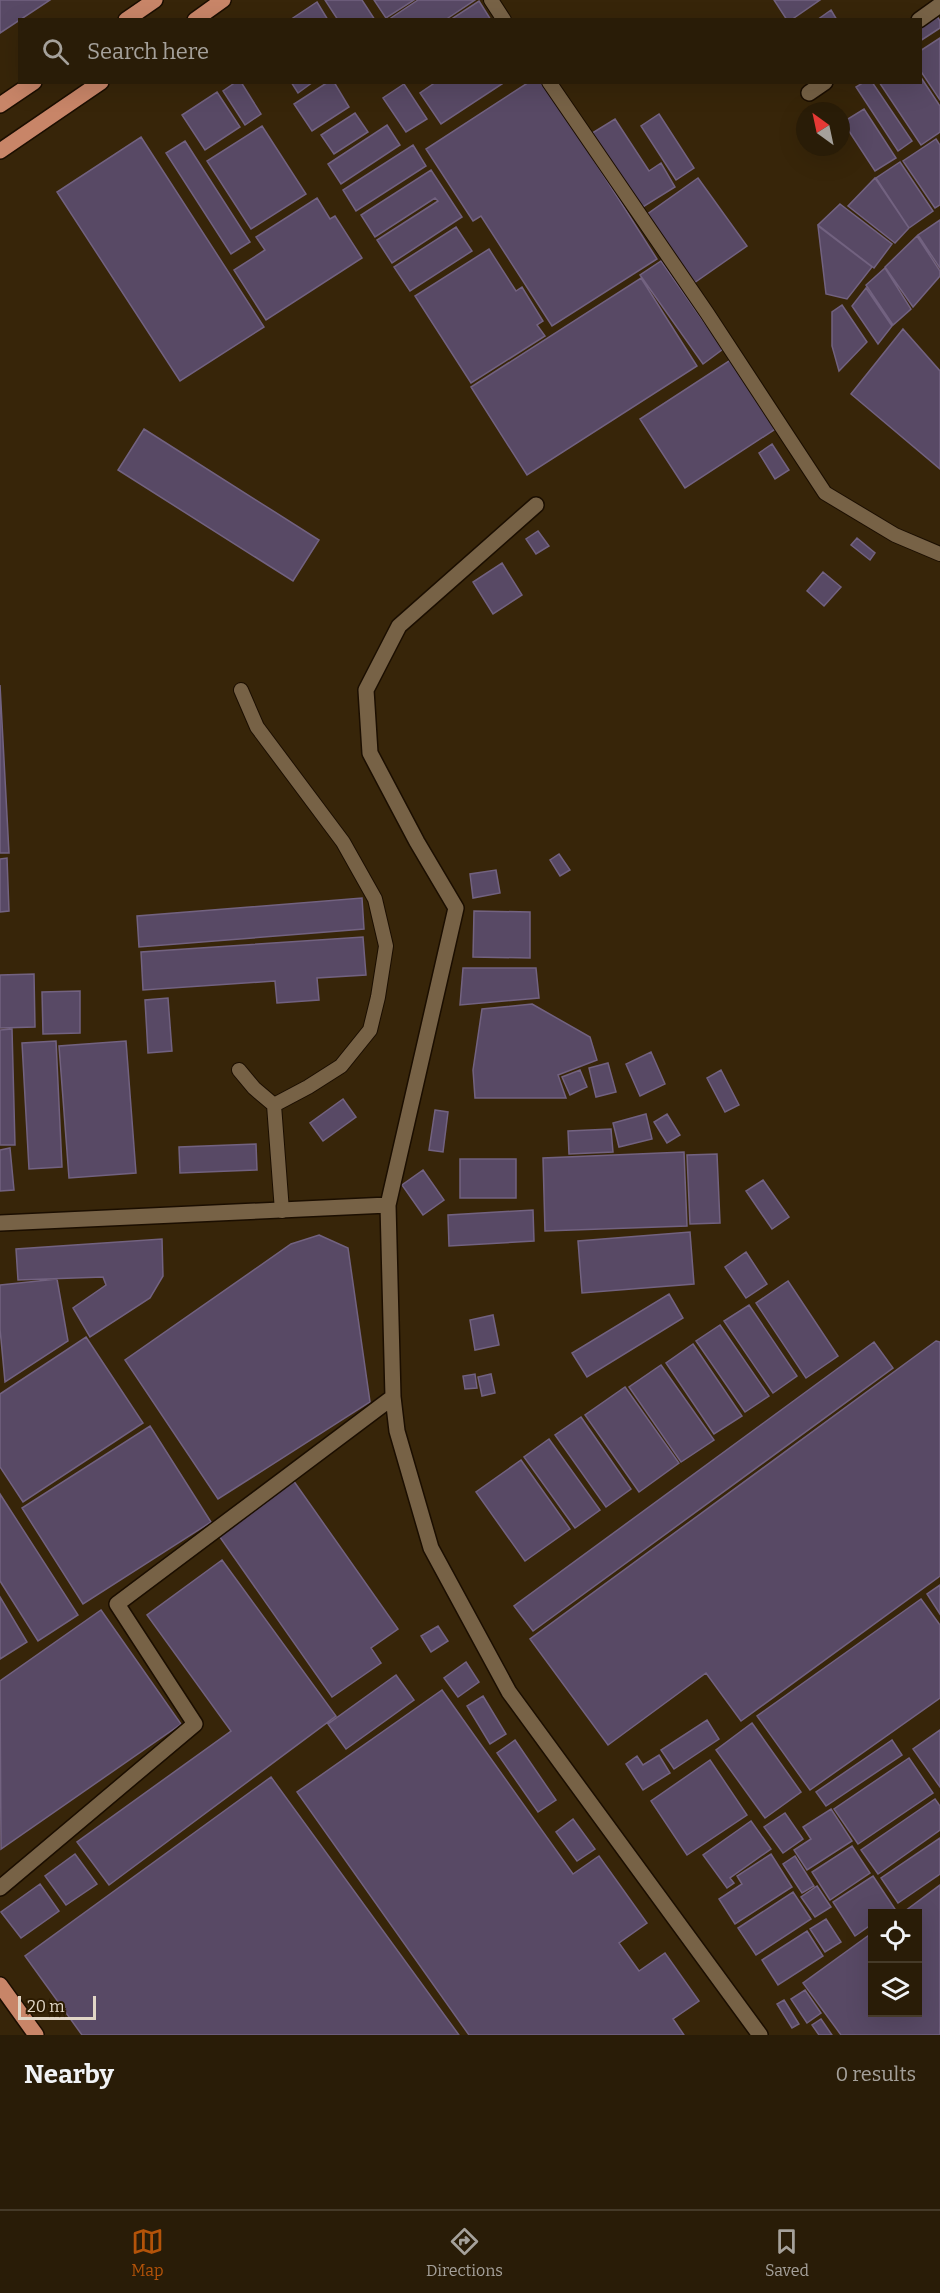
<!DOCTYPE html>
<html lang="en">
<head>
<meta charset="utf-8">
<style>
	:root { --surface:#291c07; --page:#352915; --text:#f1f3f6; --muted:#a5a19b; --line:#453a28; --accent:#b45309 }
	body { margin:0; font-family:Bitter,serif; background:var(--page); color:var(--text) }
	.controls { position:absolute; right:18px; bottom:18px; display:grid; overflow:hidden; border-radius:0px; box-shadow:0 6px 24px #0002 }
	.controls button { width:54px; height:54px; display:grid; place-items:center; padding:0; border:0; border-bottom:2px solid var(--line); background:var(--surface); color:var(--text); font:30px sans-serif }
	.compass { position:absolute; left:796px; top:102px; width:54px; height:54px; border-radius:50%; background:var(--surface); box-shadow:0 6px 24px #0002; rotate:327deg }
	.scale { position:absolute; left:18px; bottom:15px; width:78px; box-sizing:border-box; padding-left:6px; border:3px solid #e1d6c6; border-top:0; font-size:16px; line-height:21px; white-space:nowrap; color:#e1d6c6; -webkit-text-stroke:4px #2c1b01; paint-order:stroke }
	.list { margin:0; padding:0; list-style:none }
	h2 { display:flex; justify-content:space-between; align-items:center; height:78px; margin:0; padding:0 24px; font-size:26px }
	h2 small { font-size:20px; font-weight:400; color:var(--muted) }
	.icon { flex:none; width:33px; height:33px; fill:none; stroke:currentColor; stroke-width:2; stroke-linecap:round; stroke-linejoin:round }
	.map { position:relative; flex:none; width:940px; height:2035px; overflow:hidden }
	.search { position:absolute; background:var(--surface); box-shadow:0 6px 24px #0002; left:18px; right:18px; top:18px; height:66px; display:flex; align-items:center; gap:15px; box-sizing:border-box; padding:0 21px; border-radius:0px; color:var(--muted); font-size:22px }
	.sheet { height:174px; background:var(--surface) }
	nav { display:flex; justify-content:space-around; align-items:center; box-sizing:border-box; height:84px; border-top:2px solid var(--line); background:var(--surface); font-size:16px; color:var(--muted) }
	nav a { display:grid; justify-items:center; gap:3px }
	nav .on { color:var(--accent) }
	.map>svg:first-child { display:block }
	.building { fill:#584965; stroke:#726280; stroke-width:1.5 }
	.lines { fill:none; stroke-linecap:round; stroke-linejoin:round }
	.lane-casing { stroke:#1b0e00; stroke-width:16 }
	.street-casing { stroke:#1b0e00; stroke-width:18 }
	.primary-casing { stroke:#1b0e00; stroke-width:18 }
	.lane { stroke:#776246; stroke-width:14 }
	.street { stroke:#776246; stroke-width:15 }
	.primary { stroke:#c88568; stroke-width:15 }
</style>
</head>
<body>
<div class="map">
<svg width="940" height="2035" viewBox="0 0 940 2035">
	<rect width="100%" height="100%" fill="#372509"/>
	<path class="building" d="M 0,0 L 50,0 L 0,33 Z
		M 325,0 L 362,0 L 375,20 L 338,20 Z
		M 374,0 L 414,0 L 386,18 Z
		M 418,0 L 475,0 L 445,20 L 388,20 Z
		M 774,0 L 820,0 L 791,20 L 787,20 Z
		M 479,1 L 491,20 L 450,20 Z
		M 317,2 L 328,20 L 290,20 Z
		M 831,10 L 837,20 L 817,20 Z
		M 937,16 L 940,21 L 940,28 L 920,41 L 920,26 Z
		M 940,38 L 940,100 L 920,70 L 920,51 Z
		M 920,76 L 940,106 L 940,132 L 921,145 L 879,82 L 920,82 Z
		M 236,82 L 241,82 L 261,114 L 245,125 L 223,91 Z
		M 291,82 L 313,82 L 298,93 Z
		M 328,82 L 334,82 L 349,107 L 312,131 L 294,104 Z
		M 436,82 L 505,82 L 441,124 L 420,93 Z
		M 529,82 L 544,82 L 657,259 L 552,326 L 481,216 L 473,221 L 426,149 Z
		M 864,82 L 872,82 L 912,141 L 898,151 L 856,87 Z
		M 404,84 L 427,119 L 406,132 L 383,98 Z
		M 217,92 L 240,127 L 205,150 L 182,115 Z
		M 864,109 L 896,158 L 875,171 L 843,122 Z
		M 355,113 L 368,132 L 334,154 L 321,135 Z
		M 659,114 L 694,168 L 676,180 L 641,126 Z
		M 615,119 L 649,171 L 661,163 L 675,187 L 638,210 L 589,135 Z
		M 387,125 L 400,145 L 341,184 L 328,164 Z
		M 262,126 L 306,194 L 251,229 L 207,161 Z
		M 141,137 L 264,327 L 180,381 L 57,192 Z
		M 936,139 L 940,145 L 940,205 L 935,208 L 903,161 Z
		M 185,141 L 250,242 L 231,254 L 166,153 Z
		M 413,145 L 426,166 L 356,211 L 343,190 Z
		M 900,162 L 933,211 L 909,228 L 876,178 Z
		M 431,170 L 462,217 L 392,263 L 377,240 L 438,201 L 435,198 L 375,237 L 361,215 Z
		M 698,178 L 747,246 L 694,283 L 646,215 Z
		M 875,178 L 909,228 L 895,243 L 848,206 Z
		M 317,198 L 330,219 L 335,216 L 362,258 L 266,320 L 234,270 L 265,250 L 256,237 Z
		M 840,204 L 892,244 L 874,268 L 818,225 Z
		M 940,220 L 940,268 L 918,235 Z
		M 818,226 L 872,267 L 847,299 L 826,294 Z
		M 456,227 L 472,251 L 410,291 L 394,267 Z
		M 917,236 L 940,271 L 940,276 L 913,307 L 885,267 Z
		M 489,249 L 516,291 L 522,287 L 543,321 L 537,325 L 545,336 L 471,383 L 415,296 Z
		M 661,261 L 723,349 L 703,364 L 640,275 Z
		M 885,268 L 911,309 L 893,325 L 866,285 Z
		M 641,278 L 697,366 L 527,475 L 471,387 Z
		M 866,288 L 892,326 L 878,344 L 852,306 Z
		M 842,305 L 867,342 L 839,371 L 832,346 L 832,312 Z
		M 903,329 L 940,371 L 940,469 L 851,394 Z
		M 732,359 L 777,428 L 685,488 L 640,419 Z
		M 144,429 L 319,540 L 293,581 L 118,470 Z
		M 772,444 L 789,470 L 775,479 L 759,453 Z
		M 538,531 L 549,546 L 536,554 L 526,539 Z
		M 857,538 L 875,553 L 870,560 L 851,545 Z
		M 502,563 L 522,595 L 493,614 L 473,582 Z
		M 823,572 L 841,587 L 824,606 L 807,591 Z
		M 0,685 L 9,853 L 0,853 Z
		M 559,854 L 570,870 L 560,876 L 550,860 Z
		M 7,858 L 9,911 L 0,912 L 0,859 Z
		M 496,870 L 500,893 L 473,898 L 470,874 Z
		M 362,898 L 364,929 L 139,947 L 137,916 Z
		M 474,911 L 530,912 L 530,958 L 473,957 Z
		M 363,937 L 366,975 L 317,978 L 319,1000 L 277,1003 L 275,981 L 143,990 L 141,952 Z
		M 463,968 L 536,968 L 539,998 L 460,1005 Z
		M 34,974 L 35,1027 L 0,1028 L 0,975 Z
		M 80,991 L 80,1033 L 43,1034 L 42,992 Z
		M 168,998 L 172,1051 L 148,1053 L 145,1000 Z
		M 532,1004 L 590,1037 L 597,1060 L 558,1075 L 566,1098 L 475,1098 L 473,1070 L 482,1009 Z
		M 12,1029 L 15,1145 L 0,1145 L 0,1030 Z
		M 56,1041 L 62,1167 L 29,1169 L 22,1043 Z
		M 126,1041 L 136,1173 L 69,1178 L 59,1046 Z
		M 651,1052 L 665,1084 L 640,1096 L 626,1064 Z
		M 608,1063 L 616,1092 L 596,1097 L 589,1068 Z
		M 580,1070 L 587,1087 L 570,1095 L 562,1077 Z
		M 721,1070 L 739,1105 L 725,1112 L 707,1078 Z
		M 343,1099 L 356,1117 L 323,1141 L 310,1123 Z
		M 435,1110 L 448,1112 L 443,1152 L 429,1150 Z
		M 646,1114 L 652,1139 L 619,1147 L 613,1123 Z
		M 667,1114 L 680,1135 L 667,1143 L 654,1122 Z
		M 611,1129 L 613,1152 L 569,1154 L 568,1131 Z
		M 256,1144 L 257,1170 L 180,1173 L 179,1147 Z
		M 10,1148 L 14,1190 L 0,1191 L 0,1150 Z
		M 684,1152 L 687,1226 L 545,1231 L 543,1158 Z
		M 717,1154 L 720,1223 L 690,1224 L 687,1155 Z
		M 460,1159 L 516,1159 L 516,1198 L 460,1198 Z
		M 423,1170 L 444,1200 L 423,1215 L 402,1185 Z
		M 763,1180 L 789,1217 L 772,1229 L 746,1191 Z
		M 533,1210 L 534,1241 L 449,1246 L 448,1215 Z
		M 690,1232 L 694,1284 L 582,1293 L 578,1241 Z
		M 319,1235 L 348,1248 L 370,1402 L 218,1499 L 125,1360 L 291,1244 Z
		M 162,1239 L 163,1276 L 150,1298 L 90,1337 L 73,1308 L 106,1285 L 103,1277 L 18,1280 L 16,1249 Z
		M 746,1252 L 767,1284 L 746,1298 L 725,1267 Z
		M 57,1279 L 68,1341 L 5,1382 L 0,1329 L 0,1285 Z
		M 788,1281 L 838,1356 L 806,1378 L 756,1303 Z
		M 669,1294 L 683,1318 L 587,1377 L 572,1353 Z
		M 749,1305 L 797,1376 L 773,1393 L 724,1321 Z
		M 493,1315 L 499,1345 L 475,1350 L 470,1320 Z
		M 720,1325 L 769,1396 L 745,1412 L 696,1341 Z
		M 86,1337 L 143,1423 L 23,1502 L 0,1467 L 0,1394 Z
		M 936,1341 L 940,1342 L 940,1576 L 741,1721 L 706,1673 L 608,1745 L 530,1639 Z
		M 874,1342 L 893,1368 L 533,1631 L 514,1606 Z
		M 693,1344 L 742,1416 L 714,1434 L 666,1363 Z
		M 661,1365 L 714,1440 L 681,1462 L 629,1387 Z
		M 475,1374 L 477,1388 L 465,1389 L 463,1376 Z
		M 491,1374 L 495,1393 L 482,1396 L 478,1377 Z
		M 625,1387 L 679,1463 L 639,1492 L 585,1415 Z
		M 581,1417 L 631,1489 L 606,1507 L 555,1435 Z
		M 150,1426 L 211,1522 L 83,1604 L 22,1508 Z
		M 549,1439 L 600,1510 L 575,1528 L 524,1457 Z
		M 521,1460 L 570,1529 L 525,1561 L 476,1492 Z
		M 293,1480 L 398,1629 L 371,1648 L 381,1663 L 332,1697 L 217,1533 Z
		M 0,1494 L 78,1615 L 38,1641 L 0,1581 Z
		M 222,1560 L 336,1716 L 109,1885 L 77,1842 L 231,1731 L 147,1615 Z
		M 940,1585 L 940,1614 L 927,1594 Z
		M 0,1597 L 27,1642 L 0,1659 Z
		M 921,1599 L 940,1625 L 940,1698 L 810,1790 L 757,1716 Z
		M 101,1610 L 181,1724 L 1,1849 L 0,1681 Z
		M 438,1626 L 448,1641 L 431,1652 L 421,1636 Z
		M 466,1662 L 479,1682 L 458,1697 L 444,1678 Z
		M 396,1675 L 414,1700 L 346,1749 L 328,1724 Z
		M 442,1690 L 573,1874 L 599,1856 L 647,1923 L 619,1943 L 639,1971 L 665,1953 L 699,2001 L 673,2019 L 684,2035 L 469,2035 L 297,1792 Z
		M 483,1696 L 506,1734 L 490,1744 L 467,1706 Z
		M 707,1720 L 719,1739 L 674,1769 L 661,1750 Z
		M 752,1723 L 801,1792 L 765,1818 L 716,1750 Z
		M 940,1730 L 940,1787 L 913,1749 Z
		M 515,1740 L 556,1800 L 538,1812 L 497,1753 Z
		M 892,1740 L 902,1755 L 826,1806 L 816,1792 Z
		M 659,1755 L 670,1773 L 643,1790 L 626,1764 L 637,1756 L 643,1765 Z
		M 909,1758 L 933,1793 L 858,1844 L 834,1809 Z
		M 710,1760 L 747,1815 L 687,1855 L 651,1801 Z
		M 271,1777 L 459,2035 L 82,2035 L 25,1956 Z
		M 935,1799 L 940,1806 L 940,1830 L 878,1874 L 861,1850 Z
		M 831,1809 L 852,1841 L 807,1870 L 794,1850 L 811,1839 L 803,1827 Z
		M 785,1813 L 803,1839 L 783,1853 L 764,1827 Z
		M 573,1819 L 595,1849 L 577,1861 L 556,1832 Z
		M 751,1821 L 771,1849 L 730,1878 L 734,1883 L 727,1888 L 703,1855 Z
		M 940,1838 L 940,1874 L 898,1903 L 881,1878 Z
		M 852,1846 L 870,1873 L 830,1900 L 812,1872 Z
		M 75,1854 L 97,1884 L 66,1905 L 45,1876 Z
		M 771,1854 L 792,1887 L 735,1924 L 719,1899 L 742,1884 L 737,1876 Z
		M 795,1856 L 814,1886 L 802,1893 L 783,1864 Z
		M 873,1876 L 895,1909 L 888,1914 L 872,1914 L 872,1924 L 855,1936 L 833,1902 Z
		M 40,1884 L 59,1911 L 21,1938 L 1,1912 Z
		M 940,1885 L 940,2035 L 841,2035 L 803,1983 L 872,1933 L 872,2012 L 918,2012 L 918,1914 L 901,1914 Z
		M 817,1886 L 831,1907 L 815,1917 L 801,1897 Z
		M 793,1892 L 811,1919 L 756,1955 L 738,1928 Z
		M 826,1919 L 841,1942 L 825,1952 L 810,1929 Z
		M 807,1931 L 823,1956 L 778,1985 L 762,1960 Z
		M 805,1990 L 821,2013 L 807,2023 L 791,1999 Z
		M 784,2000 L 799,2024 L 792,2028 L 777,2004 Z
		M 821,2019 L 832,2035 L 819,2035 L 812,2025 Z"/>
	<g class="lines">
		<defs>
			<path id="lane" d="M 491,0 L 504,20
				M 549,82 L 707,313 L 825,493 L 895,535 L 940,554
				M 239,1070 L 254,1088 L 274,1105 L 308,1087 L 341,1066 L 370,1030 L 378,997 L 386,946 L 375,899 L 343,842 L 257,727 L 241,690
				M 274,1105 L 282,1211"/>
			<path id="street" d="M 919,20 L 940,5
				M 809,93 L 825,82
				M 536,505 L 399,626 L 366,690 L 370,753 L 417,842 L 456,908 L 388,1205 L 393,1397 L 397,1431 L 431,1548 L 509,1692 L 760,2035
				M 0,1223 L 388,1205
				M 0,1888 L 195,1724 L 117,1604 L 393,1397"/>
			<path id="primary" d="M 126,20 L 155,0
				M 195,20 L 223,0
				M 0,105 L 34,82
				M 0,151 L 101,82
				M 0,1985 L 36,2035"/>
		</defs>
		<use href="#lane" class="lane-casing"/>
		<use href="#street" class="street-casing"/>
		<use href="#primary" class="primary-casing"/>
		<use href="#lane" class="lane"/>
		<use href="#street" class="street"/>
		<use href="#primary" class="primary"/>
	</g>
</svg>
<div class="controls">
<button><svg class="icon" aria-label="locate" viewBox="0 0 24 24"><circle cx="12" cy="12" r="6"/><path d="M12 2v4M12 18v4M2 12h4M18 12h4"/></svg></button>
<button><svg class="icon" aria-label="layers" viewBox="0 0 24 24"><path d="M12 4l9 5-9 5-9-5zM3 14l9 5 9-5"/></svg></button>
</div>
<svg class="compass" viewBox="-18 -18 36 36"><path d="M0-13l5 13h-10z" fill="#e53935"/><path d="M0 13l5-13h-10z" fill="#a5a19b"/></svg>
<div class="scale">20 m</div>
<div class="search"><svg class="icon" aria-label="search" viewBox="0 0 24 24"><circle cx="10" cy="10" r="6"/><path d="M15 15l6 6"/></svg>Search here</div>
</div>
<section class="sheet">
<h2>Nearby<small>0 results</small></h2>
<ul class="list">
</ul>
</section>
<nav>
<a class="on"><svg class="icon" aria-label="map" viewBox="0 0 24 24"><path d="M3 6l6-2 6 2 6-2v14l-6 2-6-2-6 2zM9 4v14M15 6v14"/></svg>Map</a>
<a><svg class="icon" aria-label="directions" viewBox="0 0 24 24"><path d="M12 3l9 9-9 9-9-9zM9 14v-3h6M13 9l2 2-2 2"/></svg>Directions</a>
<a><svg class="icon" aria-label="saved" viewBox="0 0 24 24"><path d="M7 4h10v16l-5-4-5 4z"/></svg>Saved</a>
</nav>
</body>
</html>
